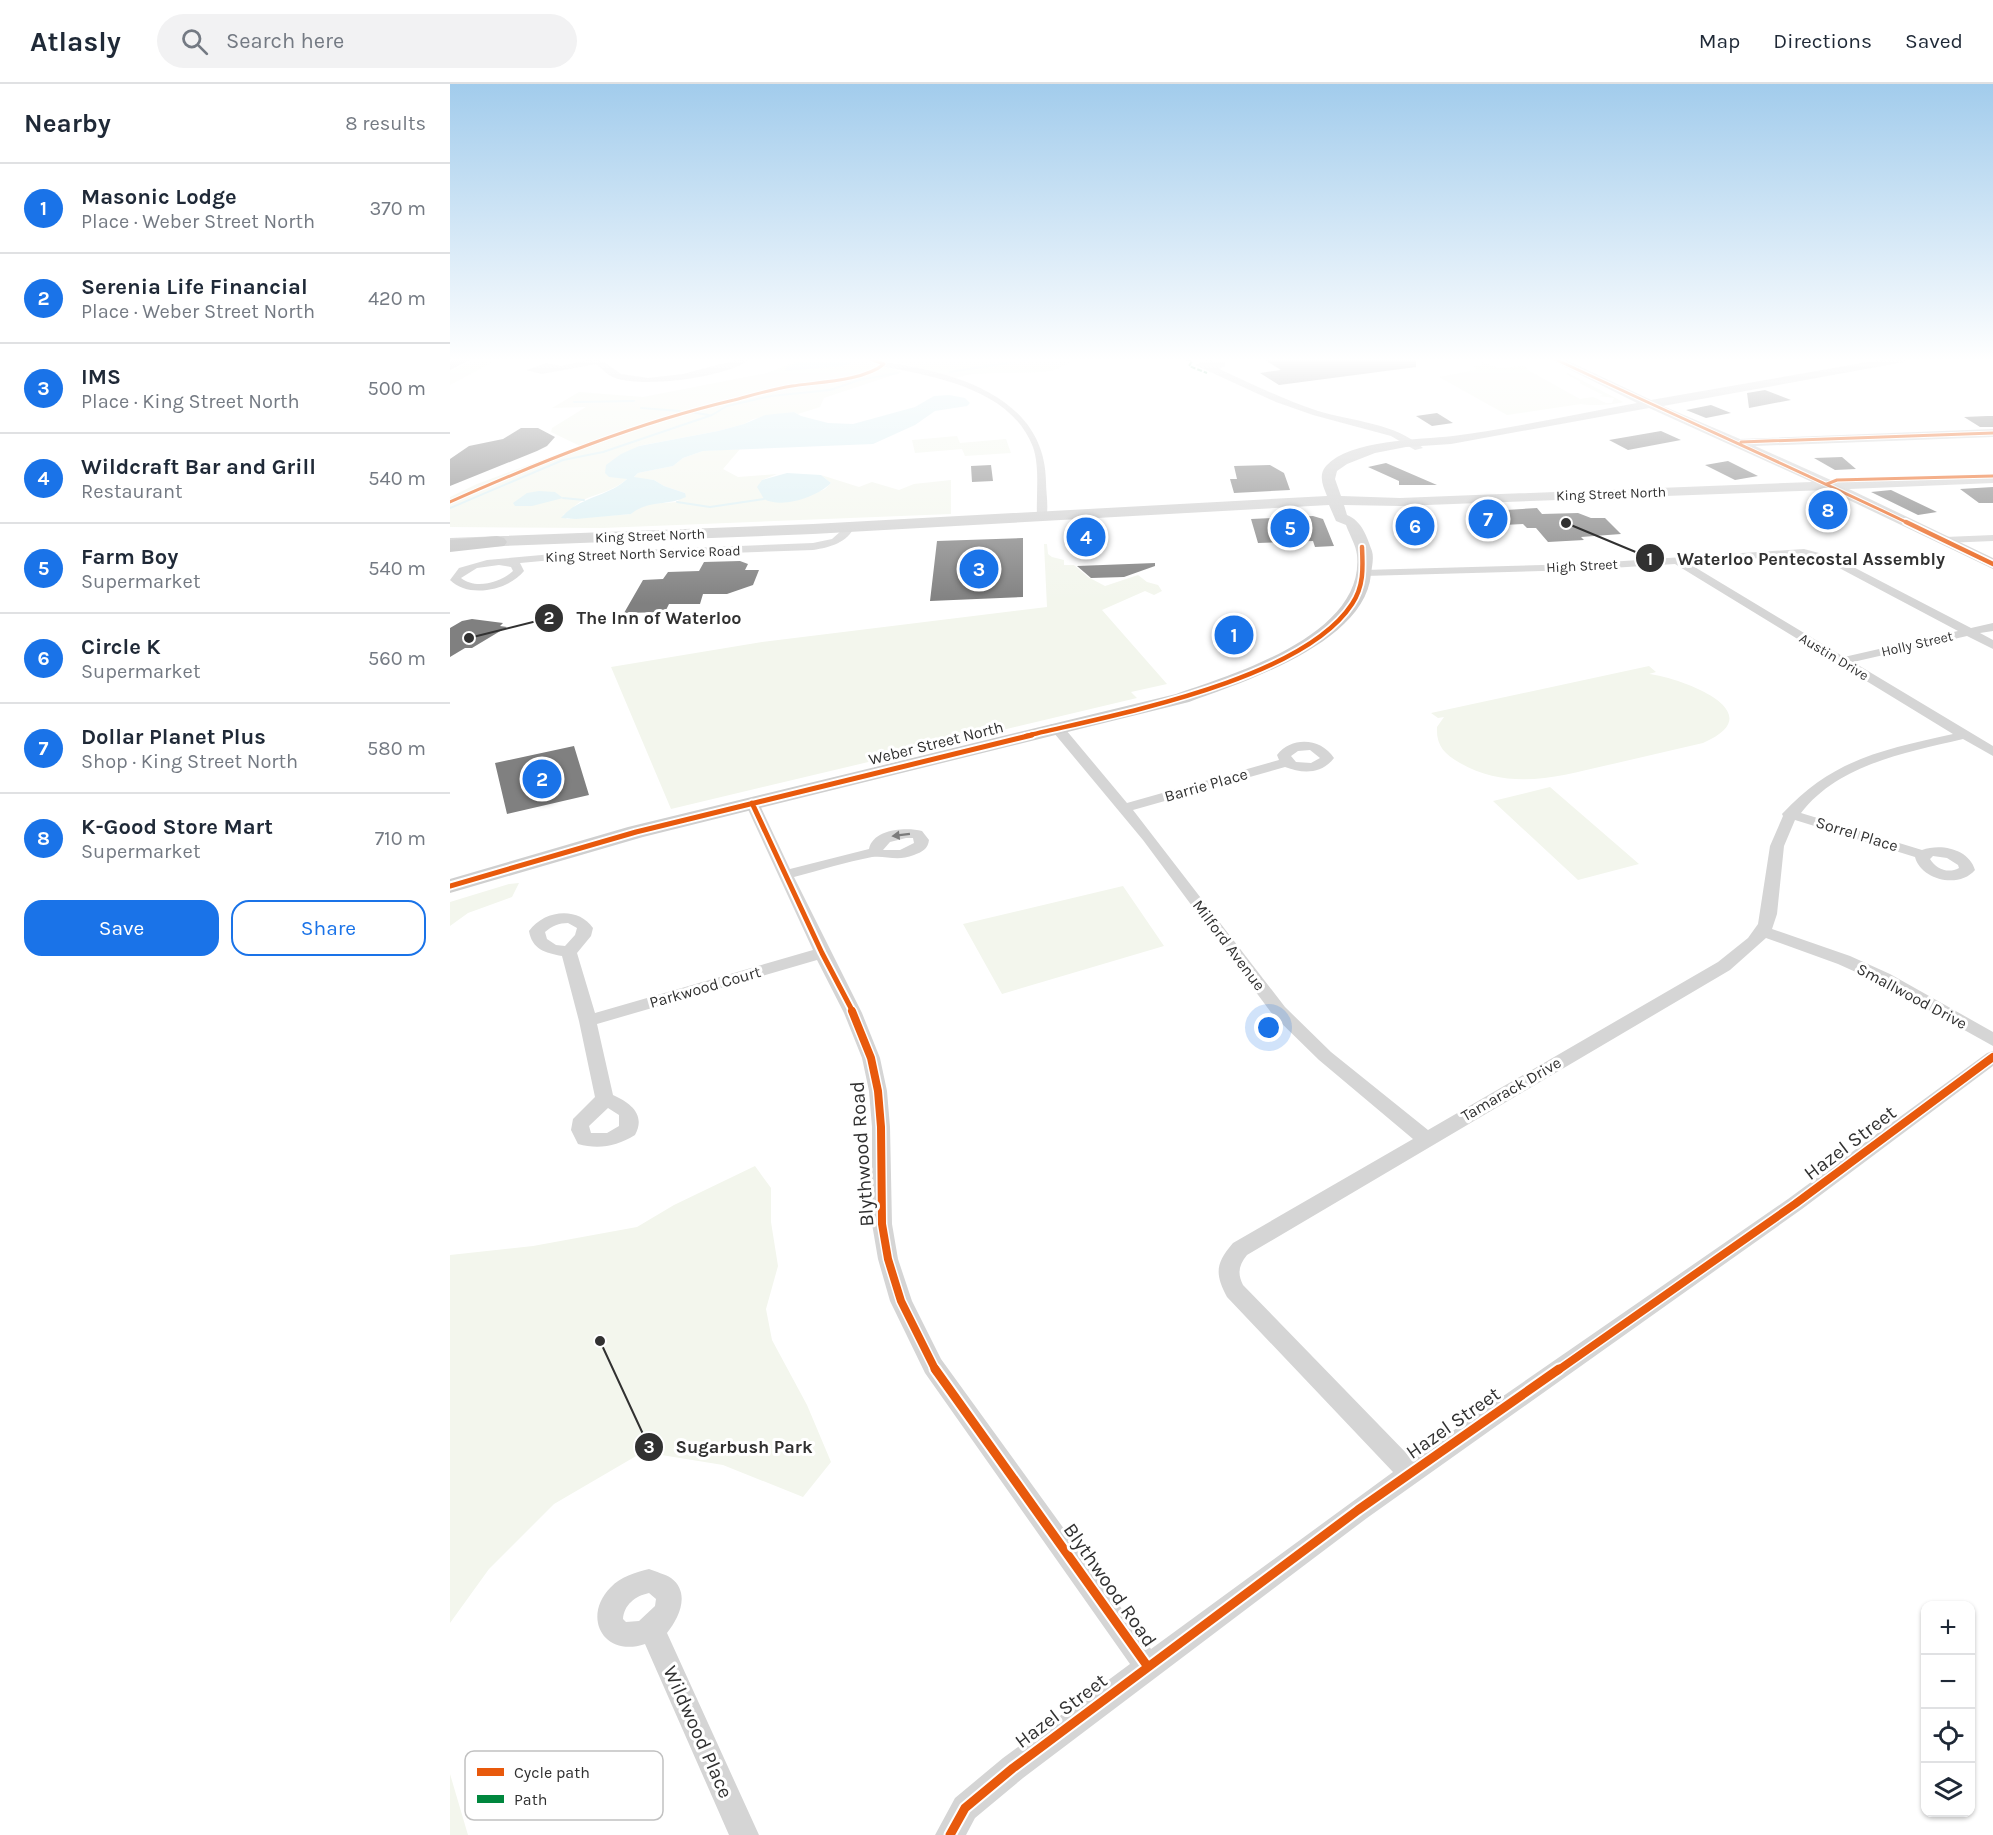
<!DOCTYPE html>
<html lang="en">
<head>
<meta charset="utf-8">
<style>
	:root { --surface:#fff; --page:#f2f2f3; --text:#1f2937; --muted:#747a83; --line:#e0e1e3; --accent:#1a73e8 }
	body { margin:0; font-family:Karla,sans-serif; background:var(--page); color:var(--text) }
	.controls { position:absolute; right:18px; bottom:18px; display:grid; overflow:hidden; border-radius:12px; box-shadow:0 2px 4px #0004 }
	.controls button { width:54px; height:54px; display:grid; place-items:center; padding:0; border:0; border-bottom:2px solid var(--line); background:var(--surface); color:var(--text); font:30px sans-serif }
	.you { position:absolute; left:819px; top:944px; width:21px; height:21px; margin:-15px; border:4px solid #fff; border-radius:50%; background:#1a73e8; box-shadow:0 0 0 9px #1a73e833 }
	.badge { display:grid; place-items:center; width:39px; height:39px; border-radius:50%; background:var(--accent); color:#fff; font-size:20px; font-weight:700 }
	.pin { position:absolute; translate:-50% -50%; border:3px solid #fff; box-shadow:0 2px 6px #0006 }
	.list { margin:0; padding:0; list-style:none }
	h2 { display:flex; justify-content:space-between; align-items:center; height:78px; margin:0; padding:0 24px; font-size:26px }
	h2 small { font-size:20px; font-weight:400; color:var(--muted) }
	.list li { display:grid; grid-template-columns:39px 1fr auto; gap:18px; align-items:center; box-sizing:border-box; height:90px; padding:0 24px; border-top:2px solid var(--line) }
	.list b { display:block; font-size:22px; white-space:nowrap }
	.list p { margin:0; font-size:20px; white-space:nowrap; color:var(--muted) }
	.list em { font-size:20px; font-style:normal; color:var(--muted) }
	.actions { display:flex; gap:12px; padding:18px 24px }
	.actions a { flex:1; padding:14px 0; border:2px solid var(--accent); border-radius:18px; text-align:center; font-size:21px; color:var(--accent) }
	.actions .main { background:var(--accent); color:#fff }
	.icon { flex:none; width:33px; height:33px; fill:none; stroke:currentColor; stroke-width:2; stroke-linecap:round; stroke-linejoin:round }
	.map { position:relative; flex:none; width:1543px; height:1751px; overflow:hidden }
	header { display:flex; align-items:center; gap:36px; box-sizing:border-box; height:84px; padding:0 30px; background:var(--surface); border-bottom:2px solid var(--line) }
	header strong { font-size:28px }
	nav { display:flex; gap:33px; margin-inline-start:auto; font-size:21px }
	.search { width:420px; height:54px; background:var(--page); display:flex; align-items:center; gap:15px; box-sizing:border-box; padding:0 21px; border-radius:33px; color:var(--muted); font-size:22px }
	main { display:flex }
	aside { flex:1; background:var(--surface) }
	.map>svg:first-child { display:block }
	.green { fill:#f3f6ed }
	.water { fill:#daeff3 }
	.lines { fill:none; stroke-linecap:round; stroke-linejoin:round }
	.stream { stroke:#daeff3; stroke-width:2 }
	.building { fill:#808080 }
	.street { fill:#d5d5d5; fill-rule:evenodd }
	.secondary { fill:#cfcfcf; fill-rule:evenodd }
	.highway { fill:#c3c3c3; fill-rule:evenodd }
	.quiet { stroke:#00873e; stroke-width:2; stroke-dasharray:5 2; stroke-linecap:butt }
	.cycleway-far4-casing { stroke:#fff; stroke-width:5 }
	.cycleway-far3-casing { stroke:#fff; stroke-width:8 }
	.cycleway-far2-casing { stroke:#fff; stroke-width:9 }
	.cycleway-far1-casing { stroke:#fff; stroke-width:11 }
	.cycleway-casing { stroke:#fff; stroke-width:13 }
	.cycleway-far4 { stroke:#e8590c; stroke-width:3 }
	.cycleway-far3 { stroke:#e8590c; stroke-width:4.5 }
	.cycleway-far2 { stroke:#e8590c; stroke-width:5 }
	.cycleway-far1 { stroke:#e8590c; stroke-width:8 }
	.cycleway { stroke:#e8590c; stroke-width:9 }
	.oneway { fill:#7b7b7b }
	.labels { text-anchor:middle; dominant-baseline:central; stroke-width:6; stroke-linejoin:round; paint-order:stroke }
	.far-street-label { font-size:14px; fill:#313131; stroke:#fff }
	.street-label { font-size:16px; fill:#313131; stroke:#fff }
	.near-street-label { font-size:20px; fill:#313131; stroke:#fff }
	.key { fill:#fff; stroke:#c1c1c1; stroke-width:1.5 }
	.key-label { font-size:16px; fill:#313131 }
	.leader { fill:none; stroke:#313131; stroke-width:2 }
	.callout-dot { fill:#313131; stroke:#fff; stroke-width:2 }
	.mark-label { font-size:18px; text-anchor:middle; font-weight:bold; fill:#fff }
	.callout-label { font-size:18px; text-anchor:middle; font-weight:bold; fill:#313131; stroke:#fff; stroke-width:6; stroke-linejoin:round; paint-order:stroke }
</style>
</head>
<body>
<header>
<strong>Atlasly</strong>
<div class="search"><svg class="icon" aria-label="search" viewBox="0 0 24 24"><circle cx="10" cy="10" r="6"/><path d="M15 15l6 6"/></svg>Search here</div>
<nav><a>Map</a><a>Directions</a><a>Saved</a></nav>
</header>
<main>
<aside>
<h2>Nearby<small>8 results</small></h2>
<ul class="list">
<li><span class="badge">1</span><div><b>Masonic Lodge</b><p>Place · Weber Street North</p></div><em>370 m</em></li>
<li><span class="badge">2</span><div><b>Serenia Life Financial</b><p>Place · Weber Street North</p></div><em>420 m</em></li>
<li><span class="badge">3</span><div><b>IMS</b><p>Place · King Street North</p></div><em>500 m</em></li>
<li><span class="badge">4</span><div><b>Wildcraft Bar and Grill</b><p>Restaurant</p></div><em>540 m</em></li>
<li><span class="badge">5</span><div><b>Farm Boy</b><p>Supermarket</p></div><em>540 m</em></li>
<li><span class="badge">6</span><div><b>Circle K</b><p>Supermarket</p></div><em>560 m</em></li>
<li><span class="badge">7</span><div><b>Dollar Planet Plus</b><p>Shop · King Street North</p></div><em>580 m</em></li>
<li><span class="badge">8</span><div><b>K-Good Store Mart</b><p>Supermarket</p></div><em>710 m</em></li>
</ul>
<div class="actions"><a class="main">Save</a><a>Share</a></div>
</aside>
<div class="map">
<svg width="1543" height="1751" viewBox="0 0 1543 1751">
	<rect width="100%" height="100%" fill="#fff"/>
	<path class="green" d="M 25,275 L 49,275 L 0,301 L 0,287 Z
		M 352,275 L 628,275 L 605,286 L 594,288 L 522,290 L 505,294 L 439,276 L 418,278 L 452,288 L 374,314 L 370,323 L 348,330 L 344,328 L 303,335 L 294,340 L 268,347 L 188,362 L 173,393 L 177,395 C 164,407 148,409 133,416 C 125,420 121,427 113,431 L 117,435 L 181,430 L 186,425 L 200,420 L 227,418 L 235,409 L 214,402 L 204,396 L 183,394 L 188,389 L 223,382 L 233,374 L 253,367 L 290,365 L 273,385 L 288,393 L 327,390 L 312,396 L 361,411 L 375,405 L 381,399 L 371,391 L 409,403 L 422,398 L 449,406 L 464,400 L 501,396 L 501,430 L 152,444 L 0,443 L 0,413 L 27,400 L 130,362 L 101,348 L 102,344 L 136,323 L 102,324 L 129,308 L 193,313 L 317,289 Z
		M 1030,277 L 1048,284 L 1074,282 L 1077,283 L 1076,285 L 1130,315 L 1143,313 L 1156,319 L 1162,319 L 1164,314 L 1149,312 L 1153,311 L 1129,299 L 1131,298 L 1116,290 L 1118,289 L 1173,318 C 1165,321 1140,322 1131,320 L 1057,331 L 989,293 L 1025,286 L 1026,284 L 1022,282 L 1031,281 Z
		M 507,352 L 510,359 L 556,355 L 561,369 L 515,372 L 512,365 L 465,369 L 462,356 Z
		M 594,460 L 597,460 L 598,470 L 602,473 L 614,476 L 614,481 L 624,481 L 638,493 L 655,502 L 688,491 L 697,498 L 708,501 L 712,507 L 704,511 L 695,507 L 652,526 L 717,600 L 681,608 L 687,614 L 221,725 L 161,583 L 312,558 L 597,523 Z
		M 1199,582 L 1206,588 L 1199,590 C 1231,594 1325,628 1253,659 C 1221,666 1190,674 1158,681 C 1106,693 1060,707 1010,679 C 994,670 986,661 987,643 L 994,633 L 988,634 L 981,629 Z
		M 1100,703 L 1189,780 L 1128,796 L 1043,717 Z
		M 69,799 L 62,813 L 18,829 L 0,842 L 0,818 L 59,800 Z
		M 673,802 L 714,862 L 552,910 L 513,840 Z
		M 305,1082 L 321,1104 L 321,1138 L 328,1182 L 316,1225 L 322,1256 L 357,1321 L 381,1378 L 353,1413 L 273,1381 L 193,1368 L 104,1420 L 39,1485 L 0,1539 L 0,1171 L 83,1162 L 187,1143 L 224,1121 Z
		M 0,1690 L 18,1751 L 0,1751 Z"/>
	<path class="water" d="M 355,275 L 406,275 L 408,277 L 392,282 L 334,287 L 338,282 Z
		M 499,311 L 515,314 L 520,319 L 517,322 L 485,327 L 465,341 L 423,360 L 253,367 L 233,374 L 223,382 L 188,389 L 184,393 L 204,396 L 214,402 L 235,409 L 236,413 C 218,422 197,416 181,430 L 126,435 L 111,434 C 128,413 158,413 177,395 L 159,393 L 155,389 L 156,381 L 171,370 L 189,362 L 268,347 L 294,340 L 315,331 L 344,328 L 351,332 L 378,339 L 403,340 L 465,323 L 484,312 Z
		M 337,389 L 371,391 L 381,399 C 367,413 332,425 314,415 L 307,403 L 312,396 Z
		M 89,407 L 105,408 L 113,414 L 82,422 L 65,422 L 63,419 L 77,409 Z"/>
	<g class="lines">
		<path class="stream" d="M 500,288 L 583,275
			M 124,318 L 184,317
			M 191,324 L 230,327
			M 240,328 L 259,331
			M 113,414 L 134,416
			M 227,418 L 260,423 L 314,415
			M 0,424 L 113,376 L 153,368 L 262,331 L 277,322 L 321,312 L 380,306 L 409,296 L 448,289"/>
	</g>
	<path class="building" d="M 814,275 L 966,275 L 966,283 L 829,301 L 810,289 L 831,286 Z
		M 1315,306 L 1341,316 L 1299,324 L 1297,309 Z
		M 1261,321 L 1281,329 L 1256,334 L 1236,326 Z
		M 987,329 L 1003,339 L 982,342 L 966,332 Z
		M 1537,332 L 1543,332 L 1543,343 L 1530,343 L 1514,333 Z
		M 71,344 L 88,344 L 105,353 L 97,362 L 87,367 L 0,402 L 0,375 L 19,362 L 53,355 Z
		M 1211,347 L 1231,356 L 1178,366 L 1159,356 Z
		M 1392,373 L 1406,385 L 1385,386 L 1364,374 Z
		M 1278,377 L 1308,392 L 1285,396 L 1255,381 Z
		M 936,379 L 987,401 L 949,401 L 949,397 L 918,383 Z
		M 541,381 L 543,397 L 522,398 L 521,382 Z
		M 820,381 L 834,389 L 840,406 L 784,409 L 780,395 L 787,395 L 784,382 Z
		M 1543,403 L 1543,419 L 1529,419 L 1510,405 Z
		M 1441,406 L 1487,428 L 1468,431 L 1421,408 Z
		M 1087,424 L 1092,430 L 1128,429 L 1141,434 L 1155,434 L 1171,450 L 1131,453 L 1134,456 L 1098,458 L 1086,444 L 1077,444 L 1073,440 L 1034,442 L 1025,428 Z
		M 863,432 L 873,435 L 884,462 L 865,463 L 863,457 L 808,459 L 801,435 Z
		M 647,441 L 649,458 L 624,459 L 622,442 Z
		M 573,454 L 573,513 L 480,517 L 487,457 Z
		M 290,477 L 298,480 L 295,486 L 309,486 L 303,501 L 277,510 L 253,510 L 250,520 L 219,520 L 215,528 L 174,529 L 193,496 L 213,495 L 218,488 L 249,487 L 254,478 Z
		M 705,479 L 705,482 L 674,493 L 641,494 L 627,482 Z
		M 22,535 L 53,539 L 50,542 L 57,543 L 22,564 L 15,564 L 0,573 L 0,544 L 12,537 Z
		M 124,662 L 139,711 L 57,730 L 45,679 Z"/>
	<g class="lines">
		<path class="street" d="M 142,275 L 150,275 L 171,290 L 198,294 L 233,290 L 290,275 L 301,275 C 275,294 195,304 165,294 C 157,291 152,285 146,280 L 92,290 L 76,286 L 96,279 L 111,282 Z
			M 757,276 L 775,278 L 775,282 L 769,285 C 802,300 834,316 868,327 C 901,337 946,339 973,364 L 965,366 L 941,352 L 863,331 L 826,318 L 745,281 Z
			M 434,278 C 504,288 595,312 596,398 C 596,409 599,424 596,434 L 587,432 C 586,410 590,384 583,363 C 560,304 485,293 431,282 L 430,280 Z
			M 400,439 L 405,442 C 397,459 381,463 363,466 L 114,475 L 70,479 L 74,487 C 59,506 19,515 0,496 L 9,484 L 37,476 L 114,469 L 363,459 L 382,455 ZM 49,481 L 61,483 L 63,487 C 51,498 26,506 11,494 L 27,484 Z
			M 1543,451 L 1543,457 L 1495,459 L 1490,456 L 1495,453 Z
			M 1354,465 L 1384,473 L 1521,544 L 1543,539 L 1543,547 L 1530,549 L 1543,556 L 1543,565 L 1517,552 L 1403,578 L 1543,662 L 1543,672 L 1513,655 C 1455,669 1389,680 1351,729 L 1472,766 C 1491,759 1519,765 1525,786 C 1509,805 1471,796 1465,773 L 1345,736 L 1334,762 L 1327,830 L 1322,845 L 1400,872 L 1440,890 L 1543,948 L 1543,962 L 1428,898 L 1388,880 L 1316,854 L 1280,886 L 797,1171 C 789,1181 787,1189 793,1201 L 962,1375 L 1338,1115 L 1537,969 L 1543,967 L 1543,982 L 1352,1125 L 917,1434 L 573,1694 L 525,1734 L 516,1751 L 485,1751 L 505,1714 L 553,1674 L 680,1580 L 475,1289 L 440,1217 L 428,1175 L 422,1140 L 422,1043 L 419,1007 L 412,974 L 394,929 L 367,876 L 147,940 L 163,1011 C 181,1019 196,1031 185,1051 C 167,1062 149,1066 128,1060 L 121,1046 L 123,1035 L 145,1013 L 129,937 L 112,872 C 95,869 82,865 79,847 C 94,826 128,822 143,844 L 141,852 L 127,869 L 145,929 L 363,866 L 295,719 L 297,716 L 302,715 L 309,719 L 340,785 L 419,765 C 423,745 456,743 472,747 L 479,756 C 478,765 472,768 464,771 C 446,778 436,771 422,773 C 396,778 370,786 344,793 L 412,929 L 430,974 L 437,1007 L 440,1043 L 442,1140 L 448,1175 L 462,1217 L 491,1275 L 701,1565 L 943,1388 L 777,1213 C 765,1190 765,1180 783,1159 L 963,1055 L 869,976 L 823,931 L 693,756 L 599,643 L 601,640 L 611,640 L 677,719 L 829,676 L 827,671 C 842,652 871,654 884,674 C 872,690 853,690 835,683 L 683,726 L 835,923 L 881,968 L 978,1046 L 1268,878 L 1298,854 L 1308,840 L 1320,762 L 1333,732 L 1332,730 C 1383,675 1432,666 1503,650 L 1225,480 L 1129,486 L 914,492 L 909,489 L 914,486 L 1129,480 ZM 1354,471 L 1376,477 L 1508,547 L 1394,573 L 1238,479 ZM 860,666 L 870,674 L 861,679 L 846,678 L 841,672 L 848,667 ZM 456,754 L 463,754 L 464,759 L 450,766 L 433,766 L 440,758 ZM 1483,772 L 1497,774 L 1508,781 L 1509,784 C 1498,790 1486,785 1480,775 ZM 118,839 L 127,844 L 125,851 L 115,862 L 106,861 L 97,855 L 95,848 C 102,842 109,839 118,839 ZM 158,1024 L 169,1031 L 169,1042 L 157,1049 L 141,1049 L 139,1042 Z
			M 199,1485 C 206,1488 215,1490 221,1494 C 241,1509 229,1534 217,1549 L 309,1751 L 279,1751 L 195,1560 C 154,1574 131,1533 161,1503 C 170,1493 186,1488 199,1485 ZM 199,1509 L 206,1515 L 205,1522 L 189,1537 L 176,1538 L 173,1535 C 174,1521 185,1512 199,1509 Z"/>
		<path class="secondary" d="M 1099,275 L 1114,275 L 1201,316 L 1435,275 L 1460,275 L 1454,278 L 1213,322 L 1290,355 L 1543,345 L 1543,353 L 1305,362 L 1383,397 L 1543,391 L 1543,399 L 1399,405 L 1543,474 L 1543,485 L 1378,406 L 950,422 L 894,421 L 897,431 C 912,437 917,453 922,467 C 924,474 922,482 921,490 C 915,559 794,598 739,618 L 193,753 L 0,809 L 0,795 L 178,743 L 726,610 C 784,590 915,551 907,471 C 906,461 899,450 896,441 L 886,437 L 879,421 L 363,450 L 0,464 L 0,454 L 363,440 L 877,412 C 873,402 868,391 876,382 C 901,355 969,356 1003,352 C 1064,344 1126,330 1187,319 ZM 1199,324 L 1362,398 L 950,414 L 891,412 L 885,395 L 887,387 L 897,380 L 925,369 L 956,363 L 1001,360 Z"/>
		<path class="highway" d="M 4,275 L 22,275 L 0,286 L 0,277 Z
			M 47,452 L 54,454 L 57,458 L 54,462 L 0,468 L 0,456 Z"/>
		<path class="quiet" d="M 736,275 L 742,277 L 739,282 L 757,289"/>
		<defs>
			<path id="cycleway-far4" d="M 1105,275 C 1223,331 1342,383 1460,440
				M 1291,358 L 1543,349
				M 1377,400 L 1387,396 L 1543,392
				M 0,418 C 92,377 186,339 284,316 C 303,311 323,305 342,302 C 368,298 414,297 434,280 L 420,275"/>
			<path id="cycleway-far3" d="M 1456,438 L 1543,480
				M 576,652 C 662,631 852,597 902,520 C 914,502 913,484 912,463"/>
			<path id="cycleway-far2" d="M 302,719 L 372,869 L 403,928
				M 0,802 L 186,748 L 582,651"/>
			<path id="cycleway-far1" d="M 402,927 L 421,974 L 428,1007 L 431,1043 L 432,1140 L 438,1175 L 451,1217 L 486,1287
				M 1107,1287 L 1345,1120 L 1543,973"/>
			<path id="cycleway" d="M 485,1285 L 698,1583
				M 500,1751 L 515,1724 L 563,1684 L 908,1426 L 1109,1285"/>
		</defs>
		<use href="#cycleway-far4" class="cycleway-far4-casing"/>
		<use href="#cycleway-far3" class="cycleway-far3-casing"/>
		<use href="#cycleway-far2" class="cycleway-far2-casing"/>
		<use href="#cycleway-far1" class="cycleway-far1-casing"/>
		<use href="#cycleway" class="cycleway-casing"/>
		<use href="#cycleway-far4" class="cycleway-far4"/>
		<use href="#cycleway-far3" class="cycleway-far3"/>
		<use href="#cycleway-far2" class="cycleway-far2"/>
		<use href="#cycleway-far1" class="cycleway-far1"/>
		<use href="#cycleway" class="cycleway"/>
	</g>
	<defs><path id="oneway-solid" d="M-6-.8H1V-3.2L6.5 0L1 3.2V.8H-6Z" transform="scale(1.5)"/></defs>
	<use class="oneway" href="#oneway-solid" transform="translate(451 751) rotate(173)"/>
	<linearGradient id="sky" x2="0" y2="1"><stop stop-color="#a2ccec"/><stop offset="0.53" stop-color="#fff"/><stop offset="1" stop-color="#fff" stop-opacity="0"/></linearGradient>
	<rect width="1543" height="520" fill="url(#sky)"/>
	<g class="labels">
		<g class="far-street-label">
			<text transform="translate(1161 410) rotate(-2)">King Street North</text>
			<text transform="translate(200 452) rotate(-2)">King Street North</text>
			<text transform="translate(193 470) rotate(-2)">King Street North Service Road</text>
			<text transform="translate(1132 482) rotate(-3)">High Street</text>
			<text transform="translate(1467 560) rotate(-13)">Holly Street</text>
			<text transform="translate(1384 573) rotate(31)">Austin Drive</text>
		</g>
		<g class="street-label">
			<text transform="translate(486 659) rotate(-14)">Weber Street North</text>
			<text transform="translate(756 701) rotate(-16)">Barrie Place</text>
			<text transform="translate(1407 750) rotate(17)">Sorrel Place</text>
			<text transform="translate(779 861) rotate(53)">Milford Avenue</text>
			<text transform="translate(255 903) rotate(-16)">Parkwood Court</text>
			<text transform="translate(1462 912) rotate(28)">Smallwood Drive</text>
			<text transform="translate(1061 1005) rotate(-30)">Tamarack Drive</text>
		</g>
		<g class="near-street-label">
			<text transform="translate(1400 1059) rotate(-37)">Hazel Street</text>
			<text transform="translate(412 1070) rotate(-94)">Blythwood Road</text>
			<text transform="translate(1003 1339) rotate(-35)">Hazel Street</text>
			<text transform="translate(660 1501) rotate(55)">Blythwood Road</text>
			<text transform="translate(611 1627) rotate(-37)">Hazel Street</text>
			<text transform="translate(248 1648) rotate(66)">Wildwood Place</text>
		</g>
	</g>
	<rect x="15" y="1667" width="198" height="69" rx="9" class="key"/>
	<rect x="27" y="1684" width="27" height="8" fill="#e8590c"/>
	<rect x="27" y="1711" width="27" height="8" fill="#00873e"/>
	<g class="key-label">
		<text x="64" y="1694">Cycle path</text>
		<text x="64" y="1721">Path</text>
	</g>
	<path class="leader" d="M1116 439L1200 474M19 554L99 534M150 1257L199 1363"/>
	<g class="callout-dot">
		<circle cx="1116" cy="439" r="6"/>
		<circle cx="19" cy="554" r="6"/>
		<circle cx="150" cy="1257" r="6"/>
		<circle cx="1200" cy="474" r="15"/>
		<circle cx="99" cy="534" r="15"/>
		<circle cx="199" cy="1363" r="15"/>
	</g>
	<g class="mark-label">
		<text x="1200" y="481">1</text>
		<text x="99" y="540">2</text>
		<text x="199" y="1369">3</text>
	</g>
	<g class="callout-label">
		<text x="1361" y="481">Waterloo Pentecostal Assembly</text>
		<text x="209" y="540">The Inn of Waterloo</text>
		<text x="294" y="1369">Sugarbush Park</text>
	</g>
</svg>
<div class="controls">
<button>+</button>
<button>−</button>
<button><svg class="icon" aria-label="locate" viewBox="0 0 24 24"><circle cx="12" cy="12" r="6"/><path d="M12 2v4M12 18v4M2 12h4M18 12h4"/></svg></button>
<button><svg class="icon" aria-label="layers" viewBox="0 0 24 24"><path d="M12 4l9 5-9 5-9-5zM3 14l9 5 9-5"/></svg></button>
</div>
<div class="you"></div>
<div class="pin badge" style="left:784px;top:551px">1</div>
<div class="pin badge" style="left:92px;top:695px">2</div>
<div class="pin badge" style="left:529px;top:485px">3</div>
<div class="pin badge" style="left:636px;top:453px">4</div>
<div class="pin badge" style="left:840px;top:444px">5</div>
<div class="pin badge" style="left:965px;top:442px">6</div>
<div class="pin badge" style="left:1038px;top:435px">7</div>
<div class="pin badge" style="left:1378px;top:426px">8</div>
</div>
</main>
</body>
</html>
